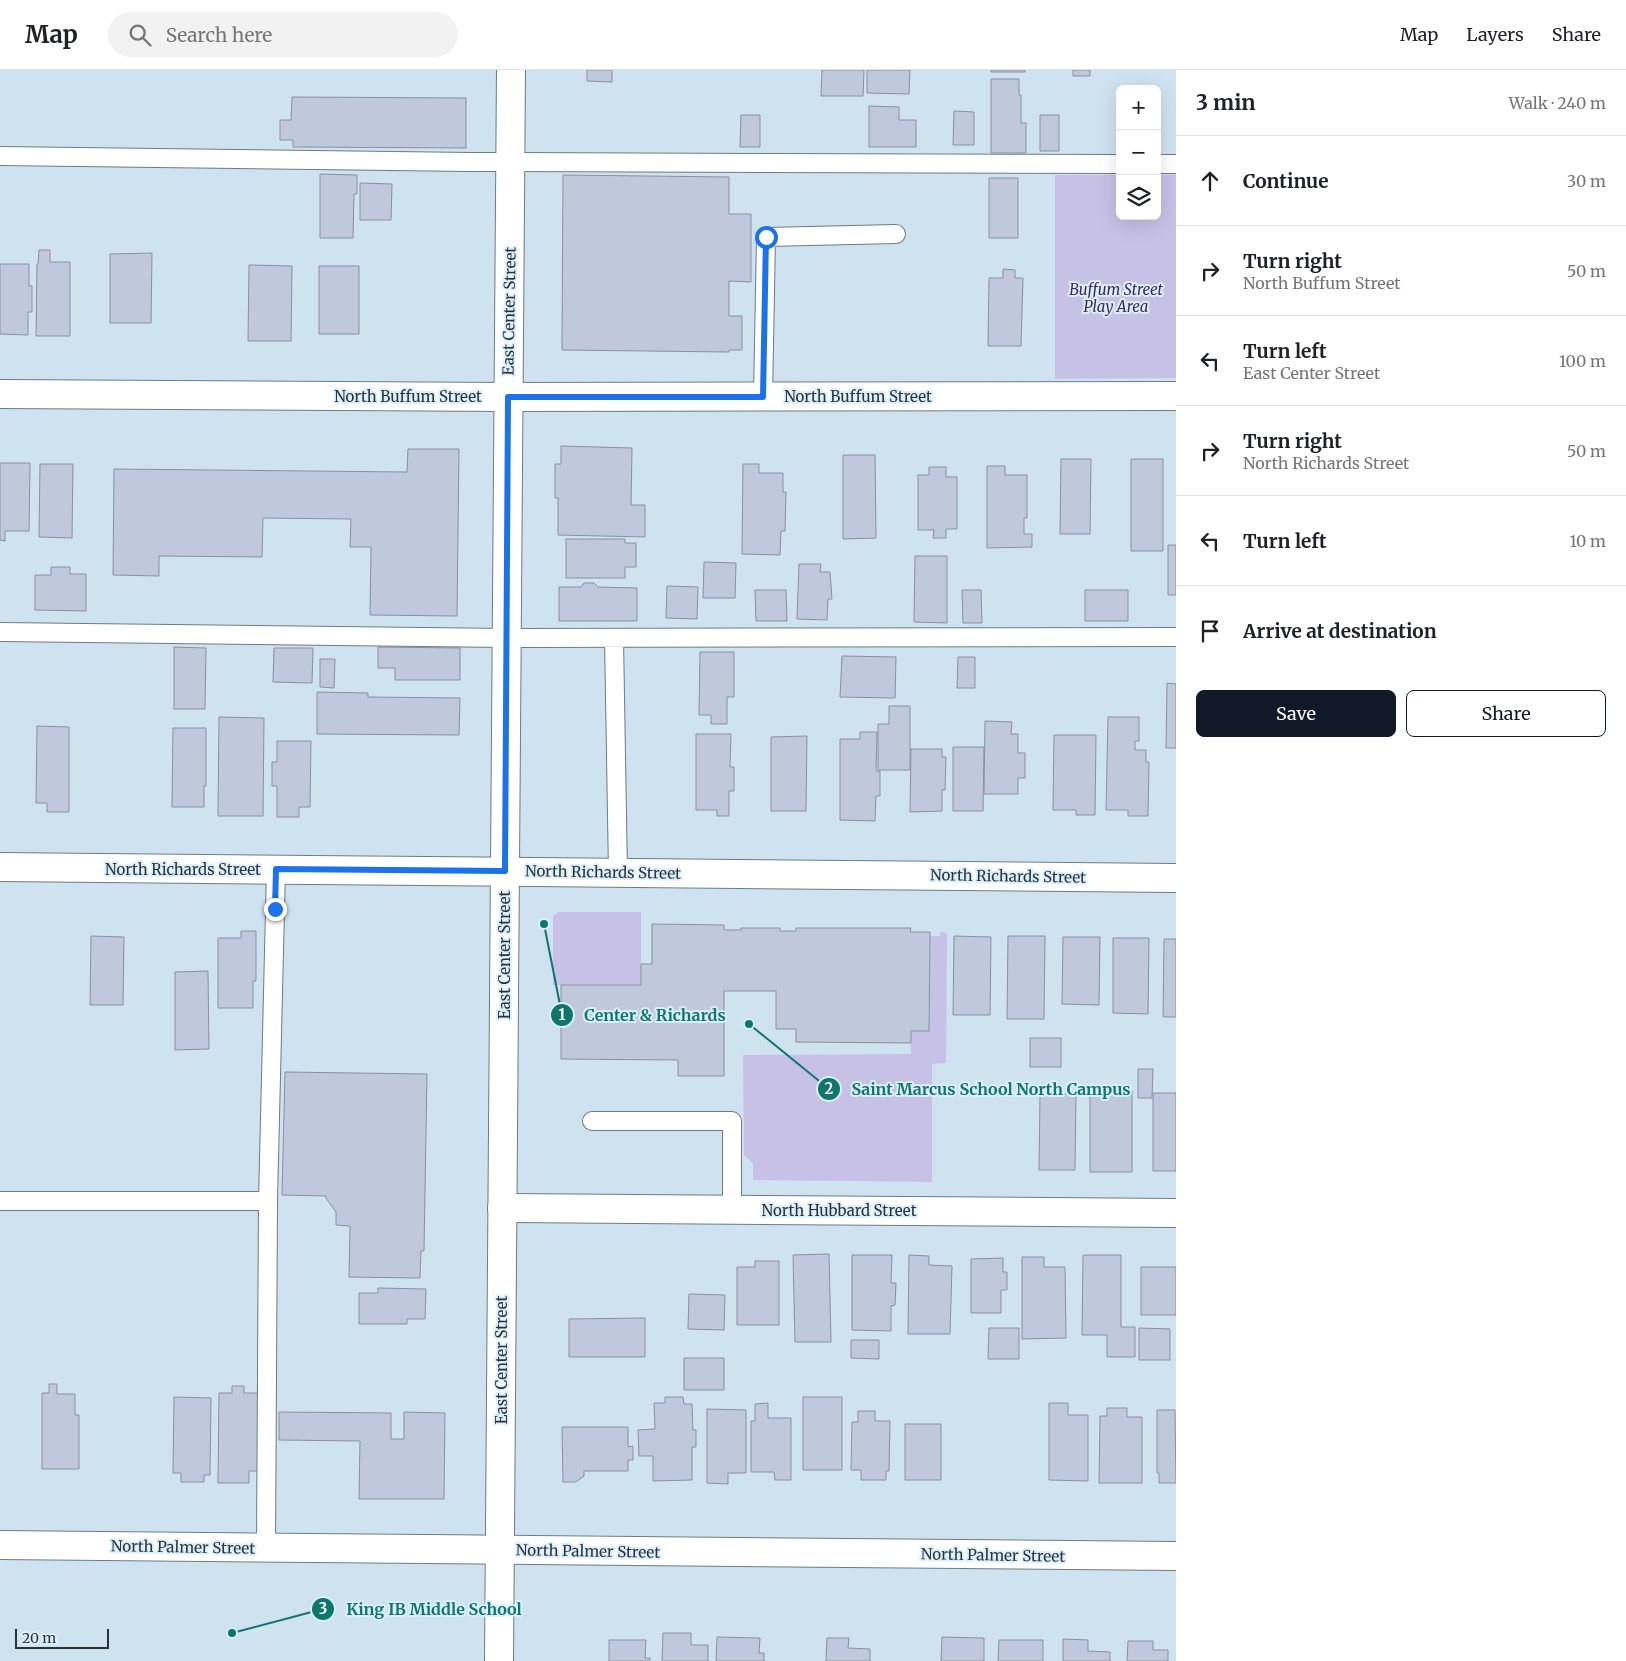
<!DOCTYPE html>
<html lang="en">
<head>
<meta charset="utf-8">
<style>
	:root { --surface:#fff; --page:#f2f2f2; --text:#202124; --muted:#757577; --line:#e0e0e0; --accent:#111827 }
	body { margin:0; font-family:Merriweather,serif; background:var(--page); color:var(--text) }
	.controls { position:absolute; right:15px; top:15px; display:grid; overflow:hidden; border-radius:8px; box-shadow:0 5px 20px #0002 }
	.controls button { width:45px; height:45px; display:grid; place-items:center; padding:0; border:0; border-bottom:1px solid var(--line); background:var(--surface); color:var(--text); font:25px sans-serif }
	.scale { position:absolute; left:15px; bottom:12px; width:94px; box-sizing:border-box; padding-left:5px; border:2px solid #2b3337; border-top:0; font-size:14px; line-height:18px; white-space:nowrap; color:#2b3337; -webkit-text-stroke:4px #dceffc; paint-order:stroke }
	.stop { position:absolute; width:15px; height:15px; margin:-11px; border:4px solid #1a73e8; border-radius:50%; background:#fff }
	.stop.end { background:#1a73e8; border-color:#fff; box-shadow:0 1px 5px #0008 }
	.list { margin:0; padding:0; list-style:none }
	h2 { display:flex; justify-content:space-between; align-items:center; height:65px; margin:0; padding:0 20px; font-size:21px }
	h2 small { font-size:16px; font-weight:400; color:var(--muted) }
	.list li { display:grid; grid-template-columns:32px 1fr auto; gap:15px; align-items:center; box-sizing:border-box; height:90px; padding:0 20px; border-top:1px solid var(--line) }
	.list b { display:block; font-size:19px; white-space:nowrap }
	.list p { margin:0; font-size:16px; white-space:nowrap; color:var(--muted) }
	.list em { font-size:16px; font-style:normal; color:var(--muted) }
	.actions { display:flex; gap:10px; padding:15px 20px }
	.actions a { flex:1; padding:11px 0; border:1px solid var(--accent); border-radius:8px; text-align:center; font-size:18px; color:var(--accent) }
	.actions .main { background:var(--accent); color:#fff }
	.icon { flex:none; width:28px; height:28px; fill:none; stroke:currentColor; stroke-width:2; stroke-linecap:round; stroke-linejoin:round }
	.map { position:relative; flex:none; width:1176px; height:1591px; overflow:hidden }
	header { display:flex; align-items:center; gap:30px; box-sizing:border-box; height:70px; padding:0 25px; background:var(--surface); border-bottom:1px solid var(--line) }
	header strong { font-size:24px }
	nav { display:flex; gap:28px; margin-inline-start:auto; font-size:18px }
	.search { width:350px; height:45px; background:var(--page); display:flex; align-items:center; gap:12px; box-sizing:border-box; padding:0 18px; border-radius:28px; color:var(--muted); font-size:19px }
	main { display:flex }
	aside { flex:1; background:var(--surface) }
	.map>svg:first-child { display:block }
	.green { fill:#c7c1e6 }
	.building { fill:#c0c9db; stroke:#8890a1 }
	.lines { fill:none; stroke-linecap:round; stroke-linejoin:round }
	.lane-casing { stroke:#6b7c87; stroke-width:20 }
	.street-casing { stroke:#6b7c87; stroke-width:30 }
	.secondary-casing { stroke:#6b7c87; stroke-width:30 }
	.lane { stroke:#fff; stroke-width:18 }
	.street { stroke:#fff; stroke-width:28 }
	.secondary { stroke:#fff; stroke-width:28 }
	.route { stroke:#1a73e8; stroke-width:6 }
	.labels { text-anchor:middle; dominant-baseline:central; stroke-width:4; stroke-linejoin:round; paint-order:stroke }
	.park-label { font-size:15px; font-style:italic; fill:#3a2a64; stroke:#dceffc }
	.street-label { font-size:15px; fill:#2b3337; stroke:#dceffc }
	.leader { fill:none; stroke:#0f766e; stroke-width:2 }
	.callout-dot { fill:#0f766e; stroke:#dceffc; stroke-width:2 }
	.mark-label { font-size:15px; text-anchor:middle; font-weight:bold; fill:#fff }
	.callout-label { font-size:16px; text-anchor:middle; font-weight:bold; fill:#0f766e; stroke:#dceffc; stroke-width:4; stroke-linejoin:round; paint-order:stroke }
</style>
</head>
<body>
<header>
<strong>Map</strong>
<div class="search"><svg class="icon" aria-label="search" viewBox="0 0 24 24"><circle cx="10" cy="10" r="6"/><path d="M15 15l6 6"/></svg>Search here</div>
<nav><a>Map</a><a>Layers</a><a>Share</a></nav>
</header>
<main>
<div class="map">
<svg width="1176" height="1591" viewBox="0 0 1176 1591">
	<rect width="100%" height="100%" fill="#cfe2ef"/>
	<path class="green" d="M 1055,105 L 1120,105 L 1120,146 L 1157,146 L 1157,105 L 1176,105 L 1176,308 L 1055,309 Z
		M 558,842 L 641,842 L 641,915 L 553,915 L 553,846 Z
		M 940,862 L 947,863 L 946,993 L 932,994 L 932,1112 L 753,1110 L 753,1093 L 744,1085 L 743,985 L 911,984 L 911,961 L 929,961 L 930,866 L 940,866 Z"/>
	<path class="building" d="M 587,0 L 612,0 L 612,12 L 587,11 Z
		M 822,0 L 864,0 L 863,26 L 821,26 Z
		M 867,0 L 910,0 L 909,24 L 867,23 Z
		M 991,0 L 1025,0 L 1025,2 L 991,2 Z
		M 1073,0 L 1090,0 L 1090,6 L 1073,6 Z
		M 991,9 L 1019,9 L 1019,25 L 1021,25 L 1021,53 L 1026,53 L 1026,83 L 991,83 Z
		M 292,27 L 466,28 L 466,78 L 293,77 L 293,70 L 280,70 L 280,50 L 291,50 Z
		M 869,36 L 899,37 L 899,50 L 916,50 L 916,77 L 869,77 Z
		M 954,41 L 974,42 L 974,75 L 953,75 Z
		M 741,45 L 760,45 L 760,77 L 740,77 Z
		M 1040,45 L 1059,45 L 1059,81 L 1040,81 Z
		M 320,104 L 357,105 L 357,124 L 354,124 L 353,168 L 320,168 Z
		M 563,105 L 729,107 L 729,144 L 751,144 L 751,212 L 729,211 L 729,246 L 742,246 L 742,280 L 729,280 L 729,282 L 562,280 Z
		M 989,108 L 1018,108 L 1018,168 L 989,168 Z
		M 360,113 L 392,114 L 391,150 L 360,150 Z
		M 39,180 L 50,180 L 50,192 L 70,192 L 70,266 L 36,266 L 37,194 L 38,194 Z
		M 152,183 L 151,253 L 110,253 L 110,184 Z
		M 0,194 L 29,194 L 29,216 L 32,216 L 32,242 L 28,242 L 28,265 L 0,264 Z
		M 249,195 L 292,196 L 291,271 L 248,271 Z
		M 319,196 L 359,196 L 359,264 L 319,264 Z
		M 1003,199 L 1015,200 L 1015,208 L 1023,208 L 1021,276 L 988,276 L 989,208 L 1003,208 Z
		M 561,376 L 632,378 L 631,435 L 645,435 L 645,467 L 558,465 L 558,428 L 555,428 L 555,394 L 561,394 Z
		M 408,379 L 459,379 L 457,546 L 370,545 L 371,477 L 350,477 L 351,449 L 263,448 L 262,487 L 159,486 L 159,506 L 113,505 L 114,399 L 407,402 Z
		M 843,385 L 875,385 L 876,468 L 843,469 Z
		M 1061,389 L 1091,389 L 1090,464 L 1060,464 Z
		M 1131,389 L 1163,389 L 1163,481 L 1131,481 Z
		M 0,393 L 30,393 L 29,461 L 5,461 L 5,471 L 0,470 Z
		M 40,394 L 73,394 L 72,468 L 39,467 Z
		M 743,394 L 759,394 L 759,403 L 783,403 L 783,422 L 786,422 L 785,461 L 781,461 L 780,485 L 742,484 Z
		M 987,396 L 1005,396 L 1005,405 L 1027,405 L 1027,448 L 1024,448 L 1024,464 L 1032,464 L 1032,477 L 987,478 Z
		M 929,397 L 946,397 L 946,407 L 957,407 L 957,459 L 946,459 L 946,468 L 933,468 L 934,460 L 918,460 L 918,405 L 929,405 Z
		M 566,469 L 625,469 L 625,473 L 636,473 L 636,497 L 625,497 L 625,508 L 566,508 Z
		M 1168,475 L 1176,475 L 1176,525 L 1168,525 Z
		M 915,486 L 947,486 L 947,553 L 914,552 Z
		M 704,492 L 736,493 L 735,528 L 703,528 Z
		M 799,494 L 821,494 L 820,502 L 830,502 L 832,529 L 828,529 L 827,550 L 797,549 Z
		M 51,497 L 70,497 L 70,504 L 86,504 L 86,541 L 35,540 L 35,505 L 51,505 Z
		M 584,513 L 594,513 L 598,517 L 637,518 L 637,551 L 559,551 L 559,517 L 581,517 Z
		M 667,516 L 698,517 L 697,549 L 666,548 Z
		M 755,520 L 786,520 L 787,551 L 756,551 Z
		M 962,520 L 981,520 L 982,553 L 963,553 Z
		M 1085,520 L 1128,520 L 1128,551 L 1085,551 Z
		M 174,577 L 206,578 L 205,639 L 174,639 Z
		M 378,577 L 460,578 L 460,610 L 395,610 L 395,598 L 378,598 Z
		M 274,578 L 313,578 L 312,613 L 273,612 Z
		M 700,582 L 734,582 L 734,627 L 727,627 L 727,654 L 711,654 L 711,645 L 699,645 Z
		M 842,586 L 896,587 L 895,628 L 840,627 Z
		M 958,587 L 975,587 L 975,618 L 957,618 Z
		M 320,589 L 335,589 L 334,618 L 320,617 Z
		M 1167,613 L 1176,614 L 1176,678 L 1166,678 Z
		M 317,622 L 368,623 L 368,627 L 460,628 L 459,665 L 317,664 Z
		M 889,636 L 910,636 L 910,700 L 878,700 L 878,654 L 889,654 Z
		M 219,647 L 264,648 L 263,746 L 218,746 Z
		M 1108,647 L 1139,647 L 1139,671 L 1135,671 L 1135,680 L 1146,680 L 1146,692 L 1149,692 L 1148,746 L 1128,746 L 1128,740 L 1106,740 Z
		M 985,651 L 1012,652 L 1011,664 L 1018,664 L 1018,683 L 1025,683 L 1025,708 L 1018,708 L 1018,724 L 984,724 Z
		M 37,656 L 69,657 L 69,742 L 47,742 L 47,733 L 36,733 Z
		M 173,658 L 206,658 L 206,716 L 204,716 L 204,737 L 172,737 Z
		M 860,662 L 877,662 L 876,701 L 880,701 L 880,726 L 876,726 L 875,751 L 840,750 L 840,669 L 860,669 Z
		M 696,664 L 731,664 L 730,697 L 734,697 L 734,721 L 729,721 L 729,746 L 717,746 L 717,740 L 696,740 Z
		M 1054,665 L 1096,665 L 1095,745 L 1076,745 L 1076,740 L 1053,740 Z
		M 807,666 L 806,741 L 771,741 L 771,667 Z
		M 277,671 L 311,671 L 310,737 L 299,737 L 299,747 L 277,747 L 277,716 L 272,716 L 272,692 L 277,692 Z
		M 953,677 L 984,677 L 983,741 L 953,741 Z
		M 911,679 L 942,679 L 942,687 L 946,687 L 945,720 L 942,720 L 942,741 L 910,742 Z
		M 652,854 L 724,855 L 724,860 L 741,860 L 741,858 L 780,858 L 780,861 L 796,861 L 796,858 L 911,858 L 910,862 L 930,862 L 929,961 L 911,961 L 911,973 L 796,972 L 796,959 L 776,959 L 776,921 L 724,921 L 724,1006 L 678,1006 L 678,990 L 561,989 L 561,915 L 641,915 L 641,894 L 652,894 Z
		M 241,861 L 256,861 L 256,911 L 253,911 L 253,938 L 218,938 L 218,868 L 241,868 Z
		M 91,866 L 124,867 L 123,935 L 90,935 Z
		M 954,866 L 991,867 L 990,945 L 953,945 Z
		M 1008,866 L 1045,866 L 1044,949 L 1007,949 Z
		M 1063,867 L 1100,867 L 1099,935 L 1062,934 Z
		M 1113,868 L 1149,868 L 1148,944 L 1113,943 Z
		M 1164,869 L 1176,869 L 1176,947 L 1163,947 Z
		M 208,901 L 209,979 L 175,980 L 175,902 Z
		M 1030,968 L 1061,968 L 1061,997 L 1030,997 Z
		M 1138,999 L 1153,999 L 1152,1028 L 1138,1028 Z
		M 285,1002 L 427,1004 L 424,1181 L 421,1181 L 420,1208 L 349,1207 L 350,1156 L 336,1155 L 336,1142 L 326,1128 L 326,1126 L 282,1125 Z
		M 1090,1021 L 1132,1021 L 1132,1102 L 1090,1102 Z
		M 1153,1023 L 1176,1023 L 1176,1101 L 1153,1101 Z
		M 1040,1024 L 1076,1024 L 1075,1100 L 1039,1100 Z
		M 829,1184 L 831,1272 L 795,1272 L 793,1185 Z
		M 852,1185 L 892,1185 L 891,1213 L 896,1213 L 895,1235 L 891,1236 L 891,1261 L 852,1260 Z
		M 909,1185 L 929,1186 L 929,1195 L 952,1196 L 950,1264 L 908,1264 Z
		M 1083,1185 L 1121,1185 L 1121,1257 L 1135,1257 L 1135,1287 L 1107,1287 L 1107,1265 L 1082,1265 Z
		M 1022,1187 L 1044,1187 L 1044,1197 L 1065,1197 L 1066,1268 L 1022,1269 Z
		M 1003,1188 L 1003,1202 L 1007,1202 L 1007,1220 L 1001,1220 L 1001,1243 L 971,1243 L 971,1189 Z
		M 755,1191 L 779,1191 L 779,1255 L 737,1255 L 737,1197 L 755,1197 Z
		M 1141,1197 L 1176,1197 L 1176,1245 L 1141,1245 Z
		M 378,1218 L 426,1219 L 425,1249 L 407,1249 L 407,1254 L 359,1254 L 359,1223 L 378,1223 Z
		M 689,1224 L 725,1225 L 724,1260 L 688,1259 Z
		M 645,1248 L 645,1287 L 569,1287 L 569,1249 Z
		M 989,1258 L 1019,1258 L 1019,1289 L 988,1289 Z
		M 1139,1258 L 1170,1259 L 1170,1290 L 1139,1290 Z
		M 851,1270 L 879,1270 L 879,1289 L 851,1288 Z
		M 684,1288 L 724,1288 L 724,1320 L 684,1320 Z
		M 49,1314 L 57,1314 L 57,1324 L 75,1324 L 75,1345 L 79,1345 L 79,1399 L 42,1399 L 42,1323 L 49,1323 Z
		M 232,1316 L 244,1316 L 244,1323 L 259,1323 L 258,1401 L 249,1401 L 249,1413 L 218,1413 L 219,1323 L 232,1323 Z
		M 174,1327 L 211,1328 L 210,1405 L 204,1405 L 204,1412 L 181,1412 L 181,1403 L 173,1403 Z
		M 665,1327 L 683,1327 L 684,1334 L 692,1334 L 693,1360 L 696,1360 L 696,1377 L 692,1377 L 692,1410 L 653,1411 L 653,1386 L 639,1386 L 638,1360 L 655,1359 L 654,1333 L 665,1333 Z
		M 803,1327 L 842,1327 L 842,1400 L 803,1400 Z
		M 768,1333 L 768,1348 L 791,1348 L 791,1410 L 775,1410 L 774,1402 L 751,1402 L 751,1351 L 755,1351 L 755,1334 Z
		M 1049,1333 L 1068,1333 L 1068,1345 L 1088,1345 L 1088,1411 L 1049,1410 Z
		M 1107,1338 L 1127,1338 L 1127,1347 L 1142,1347 L 1142,1413 L 1099,1413 L 1100,1346 L 1107,1346 Z
		M 707,1339 L 746,1340 L 746,1403 L 728,1403 L 728,1414 L 707,1413 Z
		M 1157,1340 L 1175,1340 L 1176,1413 L 1159,1413 L 1159,1403 L 1157,1403 Z
		M 858,1341 L 875,1341 L 875,1351 L 890,1351 L 889,1401 L 886,1401 L 886,1410 L 861,1410 L 861,1400 L 851,1400 L 852,1352 L 858,1352 Z
		M 279,1342 L 391,1343 L 391,1369 L 404,1369 L 404,1342 L 445,1343 L 444,1429 L 359,1429 L 360,1371 L 279,1370 Z
		M 905,1354 L 941,1354 L 941,1410 L 905,1410 Z
		M 562,1357 L 628,1357 L 628,1377 L 633,1376 L 633,1390 L 628,1390 L 628,1401 L 584,1401 L 584,1406 L 576,1412 L 563,1412 Z
		M 663,1563 L 691,1563 L 691,1575 L 708,1575 L 708,1591 L 662,1591 Z
		M 717,1567 L 760,1568 L 759,1583 L 764,1583 L 764,1591 L 716,1591 Z
		M 942,1567 L 984,1568 L 984,1591 L 941,1591 Z
		M 827,1568 L 849,1568 L 848,1578 L 870,1579 L 870,1591 L 826,1591 Z
		M 1063,1569 L 1088,1570 L 1088,1581 L 1110,1582 L 1110,1591 L 1063,1591 Z
		M 609,1570 L 646,1570 L 645,1588 L 650,1588 L 650,1591 L 609,1591 Z
		M 999,1570 L 1043,1570 L 1043,1591 L 998,1591 Z
		M 1128,1571 L 1153,1571 L 1153,1580 L 1168,1580 L 1168,1591 L 1127,1591 Z"/>
	<g class="lines">
		<defs>
			<path id="lane" d="M 0,86 L 471,92 L 1120,94
				M 1157,94 L 1176,94
				M 763,327 L 766,167 L 896,164
				M 0,562 L 507,568 L 1176,567
				M 614,568 L 618,803
				M 592,1051 L 732,1051 L 732,1140
				M 0,1131 L 268,1131
				M 266,1478 L 268,1131 L 276,799"/>
			<path id="street" d="M 0,324 L 508,327 L 1176,326
				M 0,797 L 1176,808
				M 502,1138 L 1176,1143
				M 0,1475 L 1176,1486"/>
			<path id="secondary" d="M 499,1591 L 511,0"/>
		</defs>
		<use href="#lane" class="lane-casing"/>
		<use href="#street" class="street-casing"/>
		<use href="#secondary" class="secondary-casing"/>
		<use href="#lane" class="lane"/>
		<use href="#street" class="street"/>
		<use href="#secondary" class="secondary"/>
	</g>
	<g class="lines">
		<path class="route" d="M 275,839 L 276,799 L 505,801 L 508,327 L 763,327 L 766,167"/>
	</g>
	<g class="labels">
		<g class="park-label">
			<text x="1116" y="219">Buffum Street<tspan x="1116" dy="17">Play Area</tspan></text>
		</g>
		<g class="street-label">
			<text transform="translate(509 241) rotate(-89)">East Center Street</text>
			<text x="408" y="326">North Buffum Street</text>
			<text x="858" y="326">North Buffum Street</text>
			<text x="183" y="799">North Richards Street</text>
			<text transform="translate(603 802) rotate(1)">North Richards Street</text>
			<text transform="translate(1008 806) rotate(1)">North Richards Street</text>
			<text transform="translate(504 885) rotate(-90)">East Center Street</text>
			<text x="839" y="1140">North Hubbard Street</text>
			<text transform="translate(501 1290) rotate(-90)">East Center Street</text>
			<text transform="translate(183 1477) rotate(1)">North Palmer Street</text>
			<text transform="translate(588 1481) rotate(1)">North Palmer Street</text>
			<text transform="translate(993 1485) rotate(1)">North Palmer Street</text>
		</g>
	</g>
	<path class="leader" d="M544 854L562 945M749 954L829 1019M232 1563L323 1539"/>
	<g class="callout-dot">
		<circle cx="544" cy="854" r="5"/>
		<circle cx="749" cy="954" r="5"/>
		<circle cx="232" cy="1563" r="5"/>
		<circle cx="562" cy="945" r="12"/>
		<circle cx="829" cy="1019" r="12"/>
		<circle cx="323" cy="1539" r="12"/>
	</g>
	<g class="mark-label">
		<text x="562" y="950">1</text>
		<text x="829" y="1024">2</text>
		<text x="323" y="1544">3</text>
	</g>
	<g class="callout-label">
		<text x="655" y="951">Center &amp; Richards</text>
		<text x="991" y="1025">Saint Marcus School North Campus</text>
		<text x="434" y="1545">King IB Middle School</text>
	</g>
</svg>
<div class="controls">
<button>+</button>
<button>−</button>
<button><svg class="icon" aria-label="layers" viewBox="0 0 24 24"><path d="M12 4l9 5-9 5-9-5zM3 14l9 5 9-5"/></svg></button>
</div>
<div class="scale">20 m</div>
<div class="stop" style="left:766px;top:167px"></div>
<div class="stop end" style="left:275px;top:839px"></div>
</div>
<aside>
<h2>3 min<small>Walk · 240 m</small></h2>
<ul class="list">
<li><svg class="icon" aria-label="ahead" viewBox="0 0 24 24"><path d="M12 20V5M6 11l6-6 6 6"/></svg><div><b>Continue</b></div><em>30 m</em></li>
<li><svg class="icon" aria-label="right" viewBox="0 0 24 24"><path d="M7 20v-9h11M14 6l5 5-5 5"/></svg><div><b>Turn right</b><p>North Buffum Street</p></div><em>50 m</em></li>
<li><svg class="icon" aria-label="left" viewBox="0 0 24 24"><path d="M17 20v-9H6M10 6l-5 5 5 5"/></svg><div><b>Turn left</b><p>East Center Street</p></div><em>100 m</em></li>
<li><svg class="icon" aria-label="right" viewBox="0 0 24 24"><path d="M7 20v-9h11M14 6l5 5-5 5"/></svg><div><b>Turn right</b><p>North Richards Street</p></div><em>50 m</em></li>
<li><svg class="icon" aria-label="left" viewBox="0 0 24 24"><path d="M17 20v-9H6M10 6l-5 5 5 5"/></svg><div><b>Turn left</b></div><em>10 m</em></li>
<li><svg class="icon" aria-label="arrive" viewBox="0 0 24 24"><path d="M6 21V4h12l-3 4 3 4H6"/></svg><div><b>Arrive at destination</b></div></li>
</ul>
<div class="actions"><a class="main">Save</a><a>Share</a></div>
</aside>
</main>
</body>
</html>
